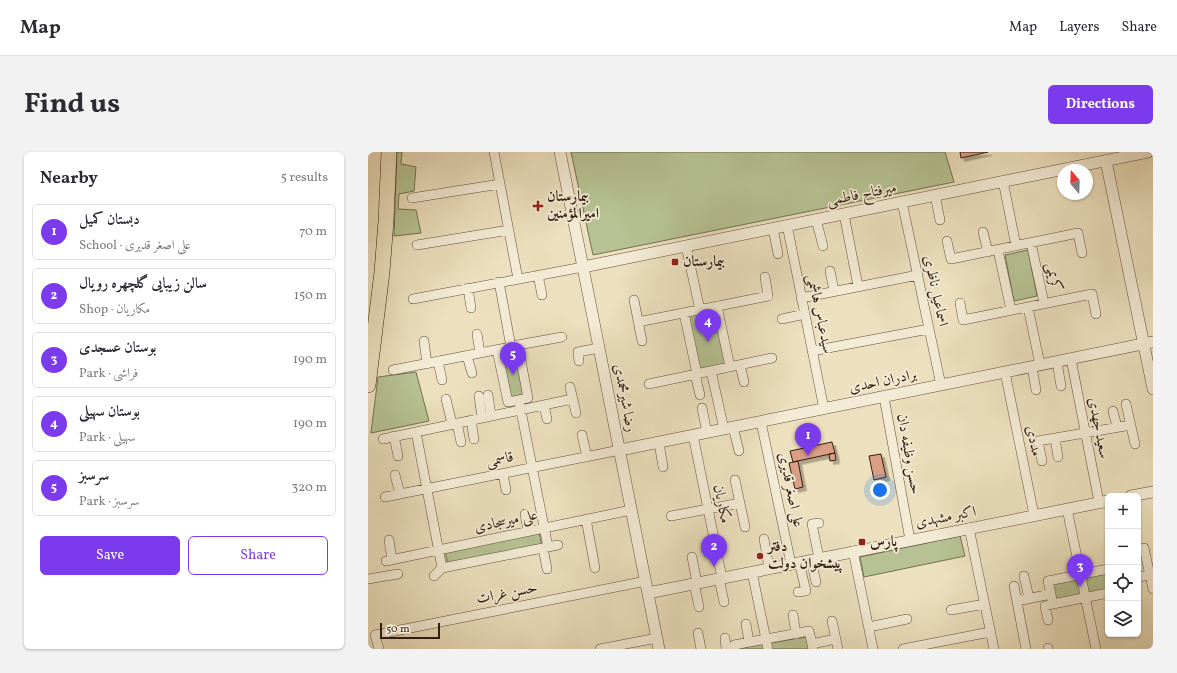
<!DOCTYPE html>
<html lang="en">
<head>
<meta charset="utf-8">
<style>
	:root { --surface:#fff; --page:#f2f2f3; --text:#2b2b33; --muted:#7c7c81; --line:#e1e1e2; --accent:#7c3aed }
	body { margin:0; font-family:Vollkorn,Amiri,serif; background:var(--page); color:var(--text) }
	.controls { position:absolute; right:12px; bottom:12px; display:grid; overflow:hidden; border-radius:6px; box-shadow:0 1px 3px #0004 }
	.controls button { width:36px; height:36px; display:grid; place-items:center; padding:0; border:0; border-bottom:1px solid var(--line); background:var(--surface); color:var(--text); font:20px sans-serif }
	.compass { position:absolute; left:689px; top:12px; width:36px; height:36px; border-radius:50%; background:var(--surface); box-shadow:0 1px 3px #0004; rotate:341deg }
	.scale { position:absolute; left:12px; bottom:10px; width:60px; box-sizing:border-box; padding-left:4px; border:2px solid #331e10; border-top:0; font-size:11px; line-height:14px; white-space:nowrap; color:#331e10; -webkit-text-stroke:3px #f3ebd5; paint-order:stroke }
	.you { position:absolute; left:512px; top:338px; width:14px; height:14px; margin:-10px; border:3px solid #fff; border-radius:50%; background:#1a73e8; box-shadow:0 0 0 6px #1a73e833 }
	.badge { display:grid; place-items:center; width:26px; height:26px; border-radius:50%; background:var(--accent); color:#fff; font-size:13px; font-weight:700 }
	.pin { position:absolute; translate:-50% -33px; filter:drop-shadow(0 1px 2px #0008) }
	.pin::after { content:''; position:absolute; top:21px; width:14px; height:12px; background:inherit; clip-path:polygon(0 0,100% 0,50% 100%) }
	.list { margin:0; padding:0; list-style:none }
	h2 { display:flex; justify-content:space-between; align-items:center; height:52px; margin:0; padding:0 16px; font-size:17px }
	h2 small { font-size:13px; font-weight:400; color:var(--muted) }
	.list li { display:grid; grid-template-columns:26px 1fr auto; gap:12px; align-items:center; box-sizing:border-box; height:56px; margin:0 8px 8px; padding:0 8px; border:1px solid var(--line); border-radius:6px }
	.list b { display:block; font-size:15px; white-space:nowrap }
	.list p { margin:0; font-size:13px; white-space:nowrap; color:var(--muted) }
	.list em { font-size:13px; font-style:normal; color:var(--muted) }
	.actions { display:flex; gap:8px; padding:12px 16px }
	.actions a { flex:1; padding:9px 0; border:1px solid var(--accent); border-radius:6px; text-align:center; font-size:14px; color:var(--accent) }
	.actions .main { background:var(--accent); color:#fff }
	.icon { flex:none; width:22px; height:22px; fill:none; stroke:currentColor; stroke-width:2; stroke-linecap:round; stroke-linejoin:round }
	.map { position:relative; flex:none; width:785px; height:497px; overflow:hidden; border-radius:6px }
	header { display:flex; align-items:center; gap:24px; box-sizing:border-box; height:56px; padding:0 20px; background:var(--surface); border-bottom:1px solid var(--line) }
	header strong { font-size:19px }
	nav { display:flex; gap:22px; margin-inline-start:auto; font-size:14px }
	.intro { display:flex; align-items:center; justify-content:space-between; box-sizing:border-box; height:96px; padding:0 24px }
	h1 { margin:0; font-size:28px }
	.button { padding:10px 18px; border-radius:6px; background:var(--accent); color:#fff; font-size:14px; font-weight:700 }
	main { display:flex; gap:24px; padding:0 24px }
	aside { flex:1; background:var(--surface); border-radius:6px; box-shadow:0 1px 3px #0004 }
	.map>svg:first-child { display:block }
	.green { fill:#b6c293; stroke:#747052 }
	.building { fill:#da9e85; stroke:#331e10; filter:url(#shadow) }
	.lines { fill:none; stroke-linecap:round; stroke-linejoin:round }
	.minor-casing { stroke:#614e3c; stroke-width:10 }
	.tertiary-casing { stroke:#614e3c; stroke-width:12 }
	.trunk-casing { stroke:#331e10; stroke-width:16 }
	.minor { stroke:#f3ebd5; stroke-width:9 }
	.tertiary { stroke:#f3ebd5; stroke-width:11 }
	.trunk { stroke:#ece0be; stroke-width:15 }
	.poi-dot { fill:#8f2418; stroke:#f3ebd5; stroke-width:1.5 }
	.labels { text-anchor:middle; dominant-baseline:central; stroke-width:3.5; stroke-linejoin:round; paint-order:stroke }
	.street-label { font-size:15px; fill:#331e10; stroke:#f3ebd5 }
	.poi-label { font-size:15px; font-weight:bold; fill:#331e10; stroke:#f3ebd5; text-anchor:start }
</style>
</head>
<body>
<header>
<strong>Map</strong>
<nav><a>Map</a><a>Layers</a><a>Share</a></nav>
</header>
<div class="intro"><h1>Find us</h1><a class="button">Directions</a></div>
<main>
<aside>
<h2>Nearby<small>5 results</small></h2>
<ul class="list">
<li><span class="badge">1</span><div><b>دبستان کمیل</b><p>School · علی اصغر قدیری</p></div><em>70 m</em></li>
<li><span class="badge">2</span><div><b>سالن زیبایی گلچهره رویال</b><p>Shop · مکاریان</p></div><em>150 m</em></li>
<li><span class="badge">3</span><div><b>بوستان عسجدی</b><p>Park · فراشی</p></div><em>190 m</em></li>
<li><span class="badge">4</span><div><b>بوستان سهیلی</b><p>Park · سهیلی</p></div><em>190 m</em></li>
<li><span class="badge">5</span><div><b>سرسبز</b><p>Park · سرسبز</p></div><em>320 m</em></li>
</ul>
<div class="actions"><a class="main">Save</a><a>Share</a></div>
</aside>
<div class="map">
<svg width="785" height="497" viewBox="0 0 785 497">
	<defs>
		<filter id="shadow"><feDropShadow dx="3.5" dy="3.5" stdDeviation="0" flood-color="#0004"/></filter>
	</defs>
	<rect width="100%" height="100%" fill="#ece0be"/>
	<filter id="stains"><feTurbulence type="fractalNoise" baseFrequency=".005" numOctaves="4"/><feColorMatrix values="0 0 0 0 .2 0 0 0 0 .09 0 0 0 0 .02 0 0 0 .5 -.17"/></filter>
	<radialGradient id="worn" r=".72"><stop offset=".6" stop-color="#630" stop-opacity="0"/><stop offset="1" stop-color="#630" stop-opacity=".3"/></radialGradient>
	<path class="green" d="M 29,0 L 34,0 L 33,12 L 48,15 L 46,39 L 31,42 L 30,57 L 48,58 L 53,81 L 26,84 Z
		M 203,0 L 577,0 L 586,30 L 225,103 Z
		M 660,98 L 669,144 L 646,149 L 637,103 Z
		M 350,158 L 361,215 L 330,222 L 319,164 Z
		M 147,200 L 156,242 L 143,245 L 134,203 Z
		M 48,220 L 61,269 L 3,281 L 10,225 Z
		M 171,380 L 174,394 L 80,413 L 77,399 Z
		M 592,384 L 597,404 L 496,425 L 492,405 Z
		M 740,420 L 740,438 L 688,449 L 684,432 Z
		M 438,485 L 441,497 L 372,497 L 372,496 Z"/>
	<path class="building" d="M 592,0 L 620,0 L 593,6 Z
		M 464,290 L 467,301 L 425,310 L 422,299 Z
		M 467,301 L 468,308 L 462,309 L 461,302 Z
		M 513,302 L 518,325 L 506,328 L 501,304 Z
		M 430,309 L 435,335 L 427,337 L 421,311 Z"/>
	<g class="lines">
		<defs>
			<path id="minor" d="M 126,0 L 150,127
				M 635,29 L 648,94
				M 567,43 L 572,68
				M 44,46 L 132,32
				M 534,50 L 573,233
				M 476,62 L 490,134
				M 448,67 L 455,94
				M 419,73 L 456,257
				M 405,76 L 410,102
				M 615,80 L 620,100
				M 579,89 L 583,107 L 710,81 L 714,101
				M 663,91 L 676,151
				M 49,93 L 141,78
				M 318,94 L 332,158
				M 630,98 L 643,158
				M 462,119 L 466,139
				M 170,123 L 174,143
				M 131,130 L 143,195
				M 100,136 L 103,156
				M 433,146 L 550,123
				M 45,147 L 215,115
				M 266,148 L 274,189
				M 592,151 L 595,168 L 724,142 L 728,162
				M 349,154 L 362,215
				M 660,155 L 672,213
				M 316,161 L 329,222
				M 414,167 L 437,162
				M 270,170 L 400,144 L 397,125
				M 109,182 L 112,201
				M 56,189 L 59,212
				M 150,193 L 194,185
				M 444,199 L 561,177
				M 99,204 L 104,221
				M 703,207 L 731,350
				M 70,209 L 74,228
				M 211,209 L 210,200 L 231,196
				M 689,210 L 693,234
				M 372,213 L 376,230
				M 664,215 L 668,238
				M 25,218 L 143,195 L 150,193 L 160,246 L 140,250 L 129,198
				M 343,219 L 356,277
				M 637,220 L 666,363
				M 327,222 L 332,243
				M 281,232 L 404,206
				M 202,235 L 208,261
				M 120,243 L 123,264
				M 111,244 L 114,266
				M 516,245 L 542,388
				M 78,247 L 84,272
				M 758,252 L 767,292
				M 176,253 L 179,267
				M 152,254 L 180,395
				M 334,256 L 339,281
				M 745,259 L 749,275
				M 103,268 L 106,287
				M 393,270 L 423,412
				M 89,271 L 93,290
				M 365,275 L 371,299
				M 48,280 L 74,416 L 190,393
				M 214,283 L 219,305
				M 325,283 L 354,426
				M 26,284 L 30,304
				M 687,286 L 690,305
				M 15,287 L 204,247
				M 291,291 L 295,315
				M 674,309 L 670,289 L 763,273
				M 135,322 L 138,338
				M 27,323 L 32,342
				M 367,328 L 377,375
				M 17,345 L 252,298
				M 699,357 L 728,497
				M 157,362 L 160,379
				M 303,364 L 372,351
				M 218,367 L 227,416
				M 601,376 L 626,497
				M 396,387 L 401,416
				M 21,388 L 24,408
				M 175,396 L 179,417
				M 776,396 L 785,437
				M 485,399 L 505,497
				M 324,405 L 329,431
				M 451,406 L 444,372 L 451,371
				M 443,408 L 448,430
				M 18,409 L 263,358
				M 740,417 L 680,429 L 685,452 L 740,441
				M 384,420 L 400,497
				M 66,424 L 74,416
				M 656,424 L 661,446
				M 770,425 L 782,423
				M 351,426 L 356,450
				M 0,427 L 30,422
				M 326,431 L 331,455
				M 646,434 L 658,497
				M 430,440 L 438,439 L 431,410
				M 649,449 L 683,442
				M 583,458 L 617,452
				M 425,463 L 428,482
				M 680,468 L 677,454 L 685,452
				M 464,469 L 470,497
				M 378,472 L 381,490
				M 501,475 L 539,467
				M 330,481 L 333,497
				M 357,486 L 358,497
				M 444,492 L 467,487
				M 680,496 L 680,497
				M 11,497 L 7,483 L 278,429
				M 232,497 L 289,486
				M 367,497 L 366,493 L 441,479 L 445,497
				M 535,497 L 622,480"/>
			<path id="tertiary" d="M 192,0 L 291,497
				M 738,9 L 785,237
				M 215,115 L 780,0
				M 252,298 L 785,190
				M 763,344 L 785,340
				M 280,441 L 740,349"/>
			<path id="trunk" d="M 0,233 L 14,120 L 18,69 L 21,0"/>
		</defs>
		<use href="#minor" class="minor-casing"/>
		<use href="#tertiary" class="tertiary-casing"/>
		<use href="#trunk" class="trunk-casing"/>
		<use href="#minor" class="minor"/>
		<use href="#tertiary" class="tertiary"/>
		<use href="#trunk" class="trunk"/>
	</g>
	<g class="poi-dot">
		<path d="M168 48h4v4h4v4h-4v4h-4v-4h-4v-4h4z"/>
		<rect x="303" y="106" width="8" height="8" rx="2"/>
		<rect x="490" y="386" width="8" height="8" rx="2"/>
		<circle cx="392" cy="404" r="4"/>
	</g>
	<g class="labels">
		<g class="street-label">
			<text transform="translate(494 43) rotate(-11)">میرفتاح فاطمی</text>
			<text transform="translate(685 125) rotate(78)">کریمی</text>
			<text transform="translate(567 139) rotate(78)">اسماعیل ناظری</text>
			<text transform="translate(451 162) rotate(78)">سیدعباس هاشمی</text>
			<text transform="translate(515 230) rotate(-12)">برادران احدی</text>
			<text transform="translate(256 246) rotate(79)">رضا شیرمحمدی</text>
			<text transform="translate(730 276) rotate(79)">سعید جهدی</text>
			<text transform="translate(665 289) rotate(79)">مددی</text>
			<text transform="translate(540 302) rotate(80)">حسن وظیفه دان</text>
			<text transform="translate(132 308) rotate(-11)">قاسمی</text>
			<text transform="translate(422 338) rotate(78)">علی اصغر قدیری</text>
			<text transform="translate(353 352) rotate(79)">مکاریان</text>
			<text transform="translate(578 366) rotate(-11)">اکبر مشهدی</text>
			<text transform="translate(138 370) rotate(-12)">علی میرسجادی</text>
			<text transform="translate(139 442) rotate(-11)">حسن غرات</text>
		</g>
		<g class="poi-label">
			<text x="179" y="45">بیمارستان<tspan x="179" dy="17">امیرالمؤمنین</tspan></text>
			<text x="315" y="110">بیمارستان</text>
			<text x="502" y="390">پارس</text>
			<text x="400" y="395">دفتر<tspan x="400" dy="17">پیشخوان دولت</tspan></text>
		</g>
	</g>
	<rect width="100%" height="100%" filter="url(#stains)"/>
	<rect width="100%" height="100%" fill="url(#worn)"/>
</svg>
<div class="controls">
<button>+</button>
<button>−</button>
<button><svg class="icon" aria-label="locate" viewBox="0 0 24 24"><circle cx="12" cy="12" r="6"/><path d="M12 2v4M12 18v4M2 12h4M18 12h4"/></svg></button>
<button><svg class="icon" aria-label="layers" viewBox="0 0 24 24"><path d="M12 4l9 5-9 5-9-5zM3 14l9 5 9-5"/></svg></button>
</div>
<svg class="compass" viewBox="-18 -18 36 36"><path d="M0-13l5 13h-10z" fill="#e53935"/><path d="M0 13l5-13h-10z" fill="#7c7c81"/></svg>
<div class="scale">50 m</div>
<div class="you"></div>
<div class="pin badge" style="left:440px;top:304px">1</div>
<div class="pin badge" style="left:346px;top:415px">2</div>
<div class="pin badge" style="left:712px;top:435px">3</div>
<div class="pin badge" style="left:340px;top:190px">4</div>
<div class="pin badge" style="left:145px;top:223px">5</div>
</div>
</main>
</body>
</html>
